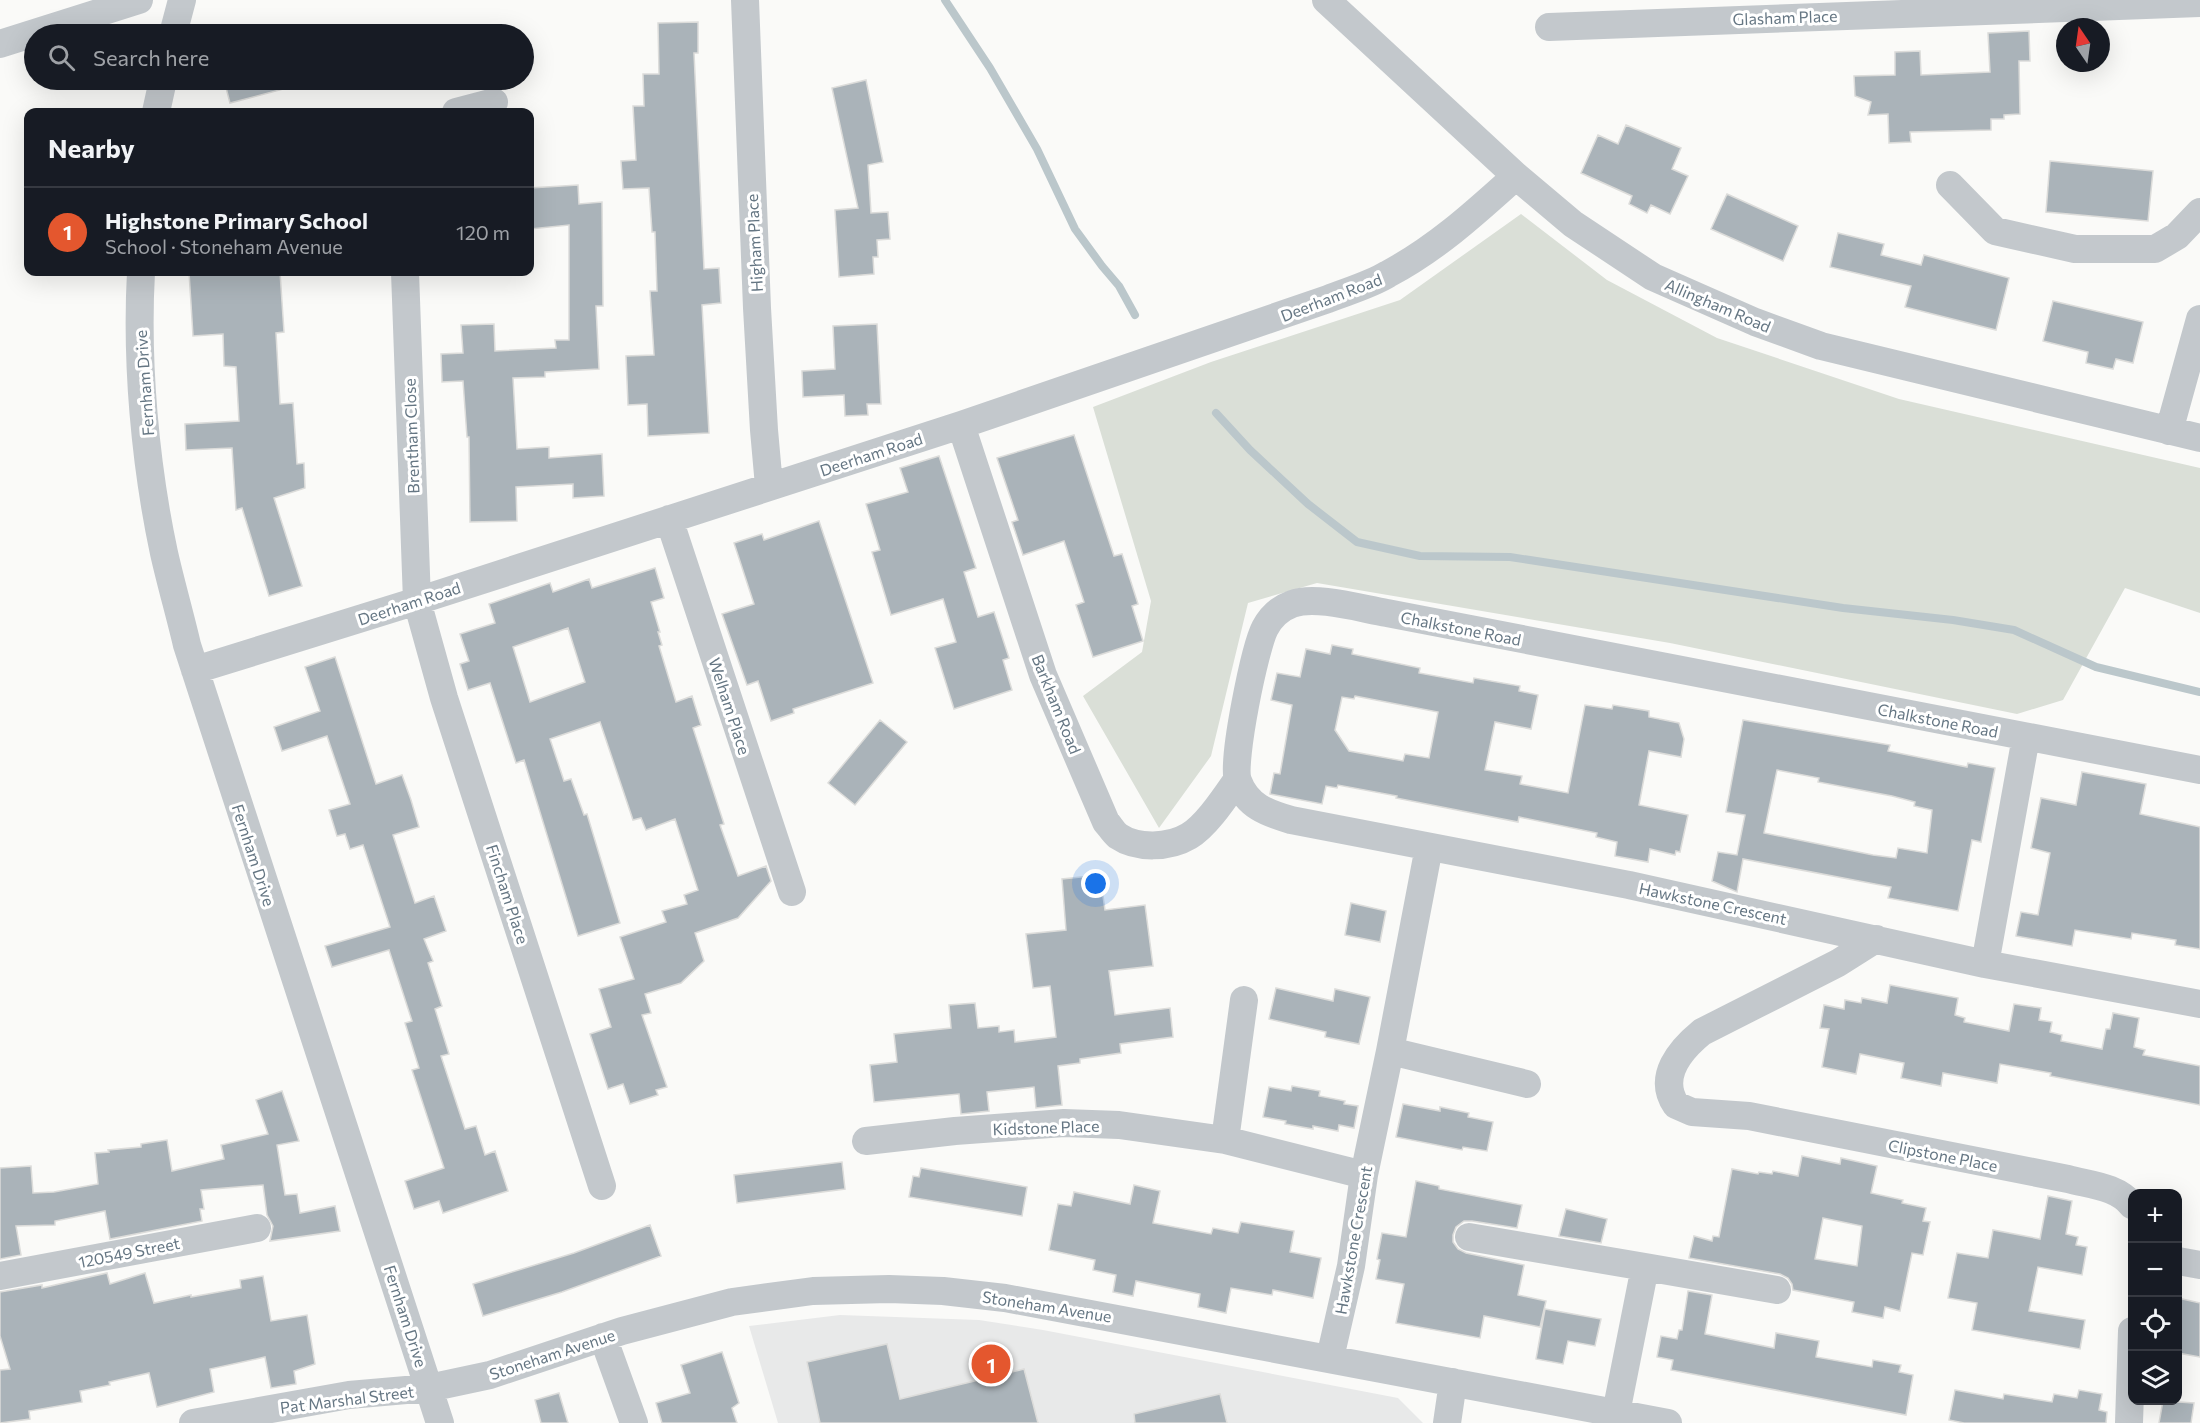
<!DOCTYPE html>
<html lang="en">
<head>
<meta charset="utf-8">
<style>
	:root { --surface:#171b24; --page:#20242c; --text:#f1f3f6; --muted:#9ea1a6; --line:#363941; --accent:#e4572e }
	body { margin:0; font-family:Commissioner,sans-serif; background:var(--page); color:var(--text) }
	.controls { position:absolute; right:18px; bottom:18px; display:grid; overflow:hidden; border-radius:12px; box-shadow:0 6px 24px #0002 }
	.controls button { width:54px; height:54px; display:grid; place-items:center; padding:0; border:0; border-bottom:2px solid var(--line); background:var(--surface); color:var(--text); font:30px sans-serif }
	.compass { position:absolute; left:2056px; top:18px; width:54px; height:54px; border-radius:50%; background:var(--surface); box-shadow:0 6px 24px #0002; rotate:347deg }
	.you { position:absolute; left:1096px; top:884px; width:21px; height:21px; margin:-15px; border:4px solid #fff; border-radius:50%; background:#1a73e8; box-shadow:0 0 0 9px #1a73e833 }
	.badge { display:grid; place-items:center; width:39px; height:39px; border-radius:50%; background:var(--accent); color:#fff; font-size:20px; font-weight:700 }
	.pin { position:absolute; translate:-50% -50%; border:3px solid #fff; box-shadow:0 2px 6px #0006 }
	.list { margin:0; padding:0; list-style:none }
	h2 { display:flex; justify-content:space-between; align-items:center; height:78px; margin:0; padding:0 24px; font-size:26px }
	h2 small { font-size:20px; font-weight:400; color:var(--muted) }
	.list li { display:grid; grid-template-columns:39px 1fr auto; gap:18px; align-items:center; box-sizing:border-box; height:90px; padding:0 24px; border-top:2px solid var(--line) }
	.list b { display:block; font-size:22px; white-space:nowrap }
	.list p { margin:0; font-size:20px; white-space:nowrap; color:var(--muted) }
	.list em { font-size:20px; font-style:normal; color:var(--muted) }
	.icon { flex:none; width:33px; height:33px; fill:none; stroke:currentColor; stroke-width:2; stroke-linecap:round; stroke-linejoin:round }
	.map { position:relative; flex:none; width:2200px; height:1423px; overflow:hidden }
	.search { position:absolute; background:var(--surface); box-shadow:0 6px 24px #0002; left:24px; top:24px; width:510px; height:66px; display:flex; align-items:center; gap:15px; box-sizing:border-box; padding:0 21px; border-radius:33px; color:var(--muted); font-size:22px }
	.panel { position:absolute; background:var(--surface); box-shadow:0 6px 24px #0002; left:24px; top:108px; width:510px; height:168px; border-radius:12px }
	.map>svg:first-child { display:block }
	.built { fill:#e8e9e9 }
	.green { fill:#dadfd7 }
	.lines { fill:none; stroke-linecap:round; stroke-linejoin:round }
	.stream { stroke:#bbc7cb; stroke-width:8 }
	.building { fill:#aab3b9; stroke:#dcdcda; stroke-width:1.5; fill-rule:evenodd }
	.minor { stroke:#c3c8cc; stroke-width:28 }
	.labels { text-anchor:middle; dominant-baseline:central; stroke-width:6; stroke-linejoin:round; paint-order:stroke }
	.street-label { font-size:16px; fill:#657683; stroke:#fff }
</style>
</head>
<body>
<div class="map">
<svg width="2200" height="1423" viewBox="0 0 2200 1423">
	<rect width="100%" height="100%" fill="#fafaf8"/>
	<path class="built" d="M 840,1315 L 979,1320 L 1043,1330 L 1398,1398 L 1423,1423 L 778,1423 L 749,1326 Z"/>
	<path class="green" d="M 1521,214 L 1607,280 L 1717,338 L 1899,399 L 2200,468 L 2200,613 L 2125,588 L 2063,700 L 2017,714 L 1670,643 L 1317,583 L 1248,603 L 1211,756 L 1159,828 L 1083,696 L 1142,652 L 1151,601 L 1093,407 L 1211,362 L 1400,300 Z"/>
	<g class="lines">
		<path class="stream" d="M 945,0 L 990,68 L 1037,149 L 1075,229 L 1102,266 L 1119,286 L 1135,315
			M 1216,413 L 1250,450 L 1308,504 L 1357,542 L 1420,556 L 1510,557 L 1843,608 L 1953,620 L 2014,630 L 2096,667 L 2200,692"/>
	</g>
	<path class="building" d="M 698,22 L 698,53 L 694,53 L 704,269 L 719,268 L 721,303 L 702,305 L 709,433 L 648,436 L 647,404 L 628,405 L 626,356 L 654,355 L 650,291 L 657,291 L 655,232 L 652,232 L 649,188 L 623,189 L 621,161 L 636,160 L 633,106 L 644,106 L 643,74 L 659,74 L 658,23 Z
		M 2029,31 L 2030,61 L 2019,61 L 2020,114 L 2004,115 L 2004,119 L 1991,119 L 1991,130 L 1910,132 L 1911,142 L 1889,143 L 1888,114 L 1868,115 L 1871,102 L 1855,96 L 1854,76 L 1895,75 L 1895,52 L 1920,51 L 1921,75 L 1990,72 L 1988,33 Z
		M 224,80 L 290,80 L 291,87 L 230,103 Z
		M 866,80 L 883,162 L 868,165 L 871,213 L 888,212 L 890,239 L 877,240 L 878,257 L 873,257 L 874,274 L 839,277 L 835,210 L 858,208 L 832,88 Z
		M 1626,125 L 1681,148 L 1672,169 L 1688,176 L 1670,214 L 1651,205 L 1647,213 L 1629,204 L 1632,196 L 1581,173 L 1598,135 L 1618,144 Z
		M 2050,161 L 2153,171 L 2148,221 L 2046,212 Z
		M 578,185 L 579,204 L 602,202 L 603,306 L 596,306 L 599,369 L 545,372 L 545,377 L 513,378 L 517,449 L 549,447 L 549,458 L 602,454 L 604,496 L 573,498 L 573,484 L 516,487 L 517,521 L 470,522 L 469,437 L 467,437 L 463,381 L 442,382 L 441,354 L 463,353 L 461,325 L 494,324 L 495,351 L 556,348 L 555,340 L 569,340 L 569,225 L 530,229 L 530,188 Z
		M 1727,194 L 1798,226 L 1783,261 L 1711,229 Z
		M 1838,233 L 1884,244 L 1881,255 L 1921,265 L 1924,255 L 2009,278 L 1996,330 L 1905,307 L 1911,286 L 1830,267 Z
		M 189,272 L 280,272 L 284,332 L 276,333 L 280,404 L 293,403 L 297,464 L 304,463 L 305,488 L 274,498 L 302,586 L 269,596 L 242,508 L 236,510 L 232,448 L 186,450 L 185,424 L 239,421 L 236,367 L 224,366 L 223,334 L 193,336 Z
		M 2053,301 L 2143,322 L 2133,363 L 2116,359 L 2113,369 L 2086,363 L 2088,352 L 2043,341 Z
		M 877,324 L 881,404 L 867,404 L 868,415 L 845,416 L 844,395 L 803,397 L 802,371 L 835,369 L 833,326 Z
		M 1074,435 L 1114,556 L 1122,554 L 1138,604 L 1132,606 L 1143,641 L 1093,657 L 1076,605 L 1084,602 L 1064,541 L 1023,555 L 1012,522 L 1018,520 L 997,458 Z
		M 939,456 L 976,568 L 964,572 L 978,617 L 994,612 L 1009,658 L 1003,660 L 1012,690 L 954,709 L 935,648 L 956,642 L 943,599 L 891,615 L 872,552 L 880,550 L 866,504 L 908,492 L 900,468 Z
		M 819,521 L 873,683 L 793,709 L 794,713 L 771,721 L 758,681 L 747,685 L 722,614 L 754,604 L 734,543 L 762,534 L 764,540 Z
		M 655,568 L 664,598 L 651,602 L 660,632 L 658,632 L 662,645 L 659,646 L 676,702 L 692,696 L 701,725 L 693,728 L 724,824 L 720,825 L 738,876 L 766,866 L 771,881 L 738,918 L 695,933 L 704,961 L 681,983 L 645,994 L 651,1013 L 642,1015 L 667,1087 L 656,1090 L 658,1095 L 630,1104 L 623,1084 L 608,1089 L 590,1034 L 611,1027 L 599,989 L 634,979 L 620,937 L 666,922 L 662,911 L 687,904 L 684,895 L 698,890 L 675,819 L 646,830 L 641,818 L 633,820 L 600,722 L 550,739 L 564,781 L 571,779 L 584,815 L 587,814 L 620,923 L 578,936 L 524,760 L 516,763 L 490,683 L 468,690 L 460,664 L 469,661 L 460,634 L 495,623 L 489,604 L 550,583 L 553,592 L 589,579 L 592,588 ZM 568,628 L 585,682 L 530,702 L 513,647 Z
		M 1332,645 L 1353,649 L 1352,654 L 1420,668 L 1419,673 L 1473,683 L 1474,678 L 1520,686 L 1519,691 L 1538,695 L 1531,729 L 1495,722 L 1485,770 L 1522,776 L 1520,784 L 1568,793 L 1585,705 L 1612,709 L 1613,705 L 1649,711 L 1649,717 L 1679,723 L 1684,739 L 1681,757 L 1649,751 L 1639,805 L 1688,815 L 1680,852 L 1676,851 L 1675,855 L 1650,849 L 1648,862 L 1615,856 L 1617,842 L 1596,837 L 1597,833 L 1519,817 L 1518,822 L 1396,798 L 1397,796 L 1338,785 L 1337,788 L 1326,786 L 1322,804 L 1270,794 L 1274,773 L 1280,774 L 1292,705 L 1271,700 L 1277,673 L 1300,677 L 1306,649 L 1330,654 ZM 1355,696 L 1438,712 L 1429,758 L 1405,754 L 1403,761 L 1349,751 L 1335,730 L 1342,697 L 1354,699 Z
		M 335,657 L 376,784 L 402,775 L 411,800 L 419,827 L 393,835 L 415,903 L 434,896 L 446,931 L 424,939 L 433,961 L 428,963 L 442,1006 L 435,1009 L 449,1054 L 441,1056 L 465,1129 L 476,1126 L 485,1155 L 495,1151 L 508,1191 L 443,1213 L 439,1201 L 414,1209 L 405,1181 L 444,1168 L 412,1070 L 419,1068 L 405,1023 L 412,1021 L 389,950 L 332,967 L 325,946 L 390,927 L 363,845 L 350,849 L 345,834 L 337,836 L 329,810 L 350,804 L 327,736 L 282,751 L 274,727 L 320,711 L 305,667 Z
		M 880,720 L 907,742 L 855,805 L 828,783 Z
		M 1743,720 L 1890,745 L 1888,751 L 1967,767 L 1968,763 L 1995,768 L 1981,842 L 1972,840 L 1958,911 L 1888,898 L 1891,887 L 1743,859 L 1737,892 L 1712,881 L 1718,852 L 1737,855 L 1745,815 L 1726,812 ZM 1777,770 L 1819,778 L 1818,782 L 1892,796 L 1915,802 L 1914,806 L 1932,810 L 1927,853 L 1898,848 L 1896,858 L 1873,855 L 1764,833 Z
		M 2082,772 L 2146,784 L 2140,814 L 2200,827 L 2200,949 L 2175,945 L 2176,940 L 2132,933 L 2131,939 L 2075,930 L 2072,946 L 2016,936 L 2021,912 L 2038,915 L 2050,853 L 2031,848 L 2041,798 L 2076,805 Z
		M 1100,875 L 1105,910 L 1145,905 L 1153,966 L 1109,971 L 1115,1015 L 1170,1008 L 1173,1037 L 1120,1044 L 1121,1053 L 1080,1059 L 1080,1063 L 1058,1066 L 1062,1105 L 1036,1108 L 1034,1087 L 987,1092 L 989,1111 L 961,1114 L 959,1094 L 874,1102 L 870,1065 L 897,1062 L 894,1034 L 951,1028 L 949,1005 L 975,1003 L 978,1028 L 999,1026 L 999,1032 L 1014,1030 L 1015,1042 L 1056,1037 L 1050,986 L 1033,988 L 1026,934 L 1066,930 L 1062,879 Z
		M 1351,903 L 1386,911 L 1380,942 L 1345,935 Z
		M 1890,985 L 1958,998 L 1955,1015 L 1965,1018 L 1964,1022 L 2009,1031 L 2014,1004 L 2041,1008 L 2039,1020 L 2052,1022 L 2050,1032 L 2062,1035 L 2061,1041 L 2102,1049 L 2106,1029 L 2110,1029 L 2113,1013 L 2139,1018 L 2134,1047 L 2145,1050 L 2143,1055 L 2200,1066 L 2200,1105 L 2050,1076 L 2051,1073 L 2000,1064 L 1997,1083 L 1943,1073 L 1941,1086 L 1901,1078 L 1904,1063 L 1860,1054 L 1856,1074 L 1822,1067 L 1829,1029 L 1820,1028 L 1824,1005 L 1844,1009 L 1845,1000 L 1861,1003 L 1862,998 L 1887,1003 Z
		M 1276,988 L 1333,1001 L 1335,989 L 1370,997 L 1359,1044 L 1325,1037 L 1326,1032 L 1269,1019 Z
		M 1292,1086 L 1320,1091 L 1319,1096 L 1345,1101 L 1344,1104 L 1358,1106 L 1354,1128 L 1339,1125 L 1338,1131 L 1313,1126 L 1313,1129 L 1285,1124 L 1286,1121 L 1263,1117 L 1269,1087 L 1291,1091 Z
		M 282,1091 L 299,1141 L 277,1145 L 285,1195 L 297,1194 L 300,1213 L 335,1206 L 340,1231 L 270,1241 L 273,1226 L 267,1215 L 263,1185 L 201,1190 L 204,1209 L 200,1209 L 202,1221 L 110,1239 L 105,1211 L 55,1221 L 55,1225 L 16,1226 L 21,1255 L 0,1259 L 0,1168 L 31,1166 L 33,1193 L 54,1192 L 98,1184 L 95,1153 L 109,1152 L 108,1150 L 141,1147 L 141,1144 L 167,1140 L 172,1171 L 224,1159 L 221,1145 L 268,1134 L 256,1100 Z
		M 1403,1104 L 1440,1111 L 1440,1107 L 1469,1113 L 1468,1117 L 1493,1122 L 1487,1151 L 1463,1147 L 1462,1150 L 1396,1137 Z
		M 1802,1156 L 1840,1164 L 1841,1158 L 1877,1166 L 1871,1193 L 1903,1200 L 1902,1203 L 1926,1208 L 1923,1221 L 1930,1222 L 1923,1255 L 1912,1253 L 1900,1311 L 1885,1307 L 1883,1318 L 1852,1312 L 1854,1302 L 1793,1290 L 1792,1284 L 1788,1278 L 1780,1274 L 1689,1258 L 1694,1236 L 1712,1241 L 1713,1236 L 1719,1237 L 1732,1169 L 1758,1174 L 1759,1172 L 1772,1174 L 1773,1171 L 1798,1176 ZM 1823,1218 L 1862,1226 L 1857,1266 L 1815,1259 Z
		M 842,1162 L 845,1189 L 737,1203 L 734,1175 Z
		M 921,1168 L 1027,1187 L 1022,1216 L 909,1197 L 913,1176 L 919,1177 Z
		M 1416,1181 L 1439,1186 L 1439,1189 L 1522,1205 L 1517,1228 L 1472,1221 L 1464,1221 L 1456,1227 L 1453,1235 L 1453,1242 L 1458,1249 L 1466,1253 L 1524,1265 L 1518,1295 L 1546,1301 L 1540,1327 L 1484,1316 L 1480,1338 L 1396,1323 L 1404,1284 L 1376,1279 L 1380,1260 L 1377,1259 L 1382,1233 L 1406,1237 Z
		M 1134,1185 L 1160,1191 L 1153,1223 L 1211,1234 L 1213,1228 L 1238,1233 L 1241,1222 L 1294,1231 L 1290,1252 L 1321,1258 L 1313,1298 L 1273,1290 L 1272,1295 L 1231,1288 L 1226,1313 L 1198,1307 L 1200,1294 L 1136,1281 L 1133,1296 L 1113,1292 L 1116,1275 L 1093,1270 L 1095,1260 L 1049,1250 L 1058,1204 L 1071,1206 L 1074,1192 L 1130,1204 Z
		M 2048,1196 L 2072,1201 L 2066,1234 L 2078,1237 L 2076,1245 L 2087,1247 L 2082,1275 L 2038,1267 L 2029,1311 L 2085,1320 L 2080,1349 L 1972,1330 L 1977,1303 L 1948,1298 L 1957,1253 L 1988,1258 L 1993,1230 L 2040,1239 Z
		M 1566,1209 L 1607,1219 L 1601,1243 L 1559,1236 Z
		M 650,1225 L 661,1256 L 562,1292 L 483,1316 L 473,1284 L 574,1253 Z
		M 107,1273 L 110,1284 L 145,1273 L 154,1303 L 191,1295 L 191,1297 L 241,1288 L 240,1280 L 263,1276 L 271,1321 L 307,1315 L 315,1364 L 294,1371 L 296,1384 L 271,1388 L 265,1357 L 210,1369 L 214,1392 L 157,1407 L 149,1373 L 109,1382 L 110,1385 L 80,1391 L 82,1402 L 29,1411 L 30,1419 L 0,1423 L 0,1370 L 10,1369 L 0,1336 L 0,1292 L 42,1285 L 42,1288 Z
		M 1688,1291 L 1712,1295 L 1705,1334 L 1774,1348 L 1776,1333 L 1819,1341 L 1816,1357 L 1872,1367 L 1873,1360 L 1901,1365 L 1899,1372 L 1913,1375 L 1906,1415 L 1671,1370 L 1673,1360 L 1657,1357 L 1661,1336 L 1677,1339 L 1679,1330 L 1682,1330 Z
		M 2178,1298 L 2200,1303 L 2200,1357 L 2178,1353 Z
		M 1545,1309 L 1601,1319 L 1595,1346 L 1568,1341 L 1563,1364 L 1536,1359 Z
		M 887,1344 L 900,1399 L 1024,1369 L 1038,1423 L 820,1423 L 807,1362 Z
		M 722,1352 L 739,1403 L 732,1408 L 737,1423 L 662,1423 L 656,1403 L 690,1393 L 681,1365 Z
		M 1955,1390 L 2003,1399 L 2004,1394 L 2052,1402 L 2054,1394 L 2077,1398 L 2079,1390 L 2102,1394 L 2099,1410 L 2107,1412 L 2106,1423 L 1964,1423 L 1949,1420 Z
		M 559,1393 L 568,1423 L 541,1423 L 535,1400 Z
		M 1220,1394 L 1227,1423 L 1135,1423 L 1134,1414 Z
		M 2163,1401 L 2194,1403 L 2191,1423 L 2159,1423 Z"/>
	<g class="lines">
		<path class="minor" d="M 745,0 L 757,308 L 764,430 L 769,486
			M 1326,0 L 1516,176 L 1573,224 L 1653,277 L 1755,322 L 1821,346 L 2200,438
			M 1549,27 L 2200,3
			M 173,34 L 182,0
			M 0,44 L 139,0
			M 156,112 L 163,80
			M 456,112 L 494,102
			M 1950,185 L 1995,231 L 2075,249 L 2155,249 L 2177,236 L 2200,212
			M 141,272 C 136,362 145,464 164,553 C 171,584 180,615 187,645 L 440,1423
			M 405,272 L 417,601 L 444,698 L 602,1186
			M 961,425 L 1043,675 L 1106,822 C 1110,826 1113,832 1118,836 C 1137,849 1169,848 1189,836 C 1207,825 1225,797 1237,780
			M 2169,431 L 2200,319
			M 669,519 L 792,892
			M 195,670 L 417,601 L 961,425 L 1328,299 C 1348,291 1370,285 1388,274 C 1437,248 1476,212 1516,176
			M 2200,770 L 1387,613 C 1362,609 1316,595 1292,604 C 1281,608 1271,617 1265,628 C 1255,647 1231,763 1238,781 C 1247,806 1267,813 1291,820 L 1629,885 L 1985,964 L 2200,1004
			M 1876,939 L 1838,963 L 1702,1032 C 1680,1050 1657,1077 1676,1105 L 1692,1112 L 1749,1116 L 2068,1179 C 2090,1185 2117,1186 2132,1205
			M 1985,964 L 2026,737
			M 1390,1051 L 1527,1084
			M 1225,1140 L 1244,1000
			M 866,1141 L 955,1131 L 1064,1123 L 1119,1125 L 1225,1140 L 1364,1175
			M 1469,1237 L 1645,1267 L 1616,1413
			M 2178,1261 L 2200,1265
			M 1645,1267 L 1777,1290
			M 0,1276 L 257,1228
			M 603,1337 L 634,1423
			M 1330,1358 L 1351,1266 L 1364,1175 L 1390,1051 L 1429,847
			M 193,1423 L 349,1395 L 429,1388 L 490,1375 L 622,1331 L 732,1302 L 813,1291 L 889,1289 L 943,1291 L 1005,1298 L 1668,1423
			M 1447,1423 L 1453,1382
			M 2129,1423 L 2132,1331"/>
	</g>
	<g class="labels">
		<g class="street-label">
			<text transform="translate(1785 17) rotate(-2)">Glasham Place</text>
			<text transform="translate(754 243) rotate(-93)">Higham Place</text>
			<text transform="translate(1331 297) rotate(-21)">Deerham Road</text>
			<text transform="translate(1718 305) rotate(23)">Allingham Road</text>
			<text transform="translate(144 383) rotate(-94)">Fernham Drive</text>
			<text transform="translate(411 436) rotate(-92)">Brentham Close</text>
			<text transform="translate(871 454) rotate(-18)">Deerham Road</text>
			<text transform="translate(409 603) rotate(-18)">Deerham Road</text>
			<text transform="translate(1461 628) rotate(11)">Chalkstone Road</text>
			<text transform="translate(1057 704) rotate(68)">Barkham Road</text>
			<text transform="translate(730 706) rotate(72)">Welham Place</text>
			<text transform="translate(1938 720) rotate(11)">Chalkstone Road</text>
			<text transform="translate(254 855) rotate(72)">Fernham Drive</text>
			<text transform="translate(508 894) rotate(72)">Fincham Place</text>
			<text transform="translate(1713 903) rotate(12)">Hawkstone Crescent</text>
			<text transform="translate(1046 1127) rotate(-2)">Kidstone Place</text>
			<text transform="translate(1943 1155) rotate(11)">Clipstone Place</text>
			<text transform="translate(1353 1240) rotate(-80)">Hawkstone Crescent</text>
			<text transform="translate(129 1252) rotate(-11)">120549 Street</text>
			<text transform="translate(1047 1306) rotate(9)">Stoneham Avenue</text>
			<text transform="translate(406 1316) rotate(72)">Fernham Drive</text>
			<text transform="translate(552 1354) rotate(-18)">Stoneham Avenue</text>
			<text transform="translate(347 1399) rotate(-7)">Pat Marshal Street</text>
		</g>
	</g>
</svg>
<div class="controls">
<button>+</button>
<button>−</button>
<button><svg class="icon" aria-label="locate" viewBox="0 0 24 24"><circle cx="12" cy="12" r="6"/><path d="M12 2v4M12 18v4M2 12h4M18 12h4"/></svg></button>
<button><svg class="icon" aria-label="layers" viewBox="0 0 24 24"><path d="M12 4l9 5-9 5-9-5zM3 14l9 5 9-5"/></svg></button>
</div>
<svg class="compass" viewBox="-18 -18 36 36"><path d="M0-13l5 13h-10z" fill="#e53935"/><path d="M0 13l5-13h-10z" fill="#9ea1a6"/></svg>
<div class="you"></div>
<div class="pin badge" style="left:991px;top:1364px">1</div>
<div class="search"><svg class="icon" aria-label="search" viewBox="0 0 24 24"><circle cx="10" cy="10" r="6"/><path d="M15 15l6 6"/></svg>Search here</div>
<section class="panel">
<h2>Nearby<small></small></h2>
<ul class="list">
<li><span class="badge">1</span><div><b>Highstone Primary School</b><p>School · Stoneham Avenue</p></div><em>120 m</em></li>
</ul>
</section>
</div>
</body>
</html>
